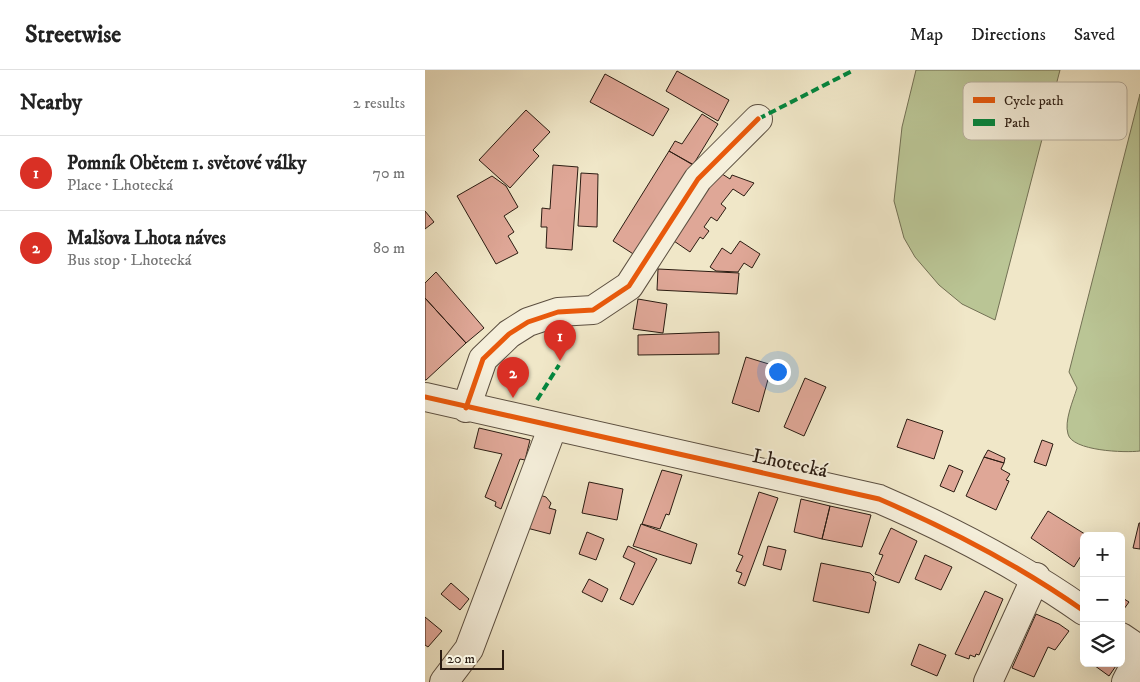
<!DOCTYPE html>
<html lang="en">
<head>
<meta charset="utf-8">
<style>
	:root { --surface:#fff; --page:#f6f6f6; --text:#222; --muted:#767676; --line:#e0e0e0; --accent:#d93025 }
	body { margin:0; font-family:"IM FELL DW Pica",serif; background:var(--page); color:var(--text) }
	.controls { position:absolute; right:15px; bottom:15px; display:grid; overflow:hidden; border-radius:8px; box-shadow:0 5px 20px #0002 }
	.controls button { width:45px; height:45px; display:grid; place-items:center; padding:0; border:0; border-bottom:1px solid var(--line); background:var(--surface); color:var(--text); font:25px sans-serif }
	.scale { position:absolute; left:15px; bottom:12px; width:64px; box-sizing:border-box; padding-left:5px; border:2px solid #2b1c12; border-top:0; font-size:14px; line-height:18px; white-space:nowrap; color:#2b1c12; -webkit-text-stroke:4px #f5efdb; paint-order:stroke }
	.you { position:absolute; left:352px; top:301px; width:18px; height:18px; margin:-12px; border:4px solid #fff; border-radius:50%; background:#1a73e8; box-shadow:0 0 0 8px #1a73e833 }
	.badge { display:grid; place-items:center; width:32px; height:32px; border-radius:50%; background:var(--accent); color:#fff; font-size:16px; font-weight:700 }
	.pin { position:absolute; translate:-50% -41px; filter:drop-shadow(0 1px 2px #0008) }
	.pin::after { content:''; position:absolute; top:26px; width:18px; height:15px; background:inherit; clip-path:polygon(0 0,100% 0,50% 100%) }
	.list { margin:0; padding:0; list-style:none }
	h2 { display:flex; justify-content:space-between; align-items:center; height:65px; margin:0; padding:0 20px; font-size:21px }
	h2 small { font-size:16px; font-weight:400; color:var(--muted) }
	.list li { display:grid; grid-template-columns:32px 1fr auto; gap:15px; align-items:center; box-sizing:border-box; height:75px; padding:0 20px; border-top:1px solid var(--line) }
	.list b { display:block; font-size:19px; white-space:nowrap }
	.list p { margin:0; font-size:16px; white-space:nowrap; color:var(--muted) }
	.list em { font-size:16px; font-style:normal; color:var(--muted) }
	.icon { flex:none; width:28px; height:28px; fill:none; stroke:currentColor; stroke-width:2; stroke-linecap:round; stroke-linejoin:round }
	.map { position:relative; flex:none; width:715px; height:612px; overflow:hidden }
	header { display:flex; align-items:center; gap:30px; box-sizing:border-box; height:70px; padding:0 25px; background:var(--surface); border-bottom:1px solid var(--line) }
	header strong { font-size:24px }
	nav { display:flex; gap:28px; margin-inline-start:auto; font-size:18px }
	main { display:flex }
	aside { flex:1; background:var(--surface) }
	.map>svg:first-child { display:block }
	.grass { fill:#bac595; stroke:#727054 }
	.building { fill:#dfa797; stroke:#2b1c12 }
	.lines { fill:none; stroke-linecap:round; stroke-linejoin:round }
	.minor-casing { stroke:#5c4f40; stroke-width:30 }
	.minor { stroke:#f5efdb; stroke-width:28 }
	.quiet { stroke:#00873e; stroke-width:4; stroke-dasharray:8 4; stroke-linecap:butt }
	.cycleway-casing { stroke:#f5efdb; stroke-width:8 }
	.cycleway { stroke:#e8590c; stroke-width:5 }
	.labels { text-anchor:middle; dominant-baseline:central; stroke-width:4; stroke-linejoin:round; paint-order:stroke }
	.street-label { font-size:20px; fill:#2b1c12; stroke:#f5efdb }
	.key { fill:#f5efdb; stroke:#b8b09f; stroke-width:1 }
	.key-label { font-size:14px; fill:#2b1c12 }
</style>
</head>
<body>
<header>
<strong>Streetwise</strong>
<nav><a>Map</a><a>Directions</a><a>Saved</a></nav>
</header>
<main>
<aside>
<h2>Nearby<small>2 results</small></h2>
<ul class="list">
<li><span class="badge">1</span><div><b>Pomník Obětem 1. světové války</b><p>Place · Lhotecká</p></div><em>70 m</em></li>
<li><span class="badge">2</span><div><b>Malšova Lhota náves</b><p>Bus stop · Lhotecká</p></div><em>80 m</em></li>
</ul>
</aside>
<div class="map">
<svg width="715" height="612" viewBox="0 0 715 612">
	<rect width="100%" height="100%" fill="#f0e7c8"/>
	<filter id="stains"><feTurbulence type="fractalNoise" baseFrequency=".004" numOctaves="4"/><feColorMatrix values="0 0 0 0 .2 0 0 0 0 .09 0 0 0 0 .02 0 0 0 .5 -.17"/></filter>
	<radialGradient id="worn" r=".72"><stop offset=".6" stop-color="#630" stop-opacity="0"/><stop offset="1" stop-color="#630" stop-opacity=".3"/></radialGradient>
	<path class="grass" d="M 491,0 L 635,0 L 570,250 L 537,234 L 514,215 L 490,187 L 479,168 L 469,131 L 477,57 Z
		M 715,24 L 715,381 C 700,383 647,381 643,364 C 639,351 648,331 652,318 L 644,302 Z"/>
	<path class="building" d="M 252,1 L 304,30 L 293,51 L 241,21 Z
		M 180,4 L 244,39 L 228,66 L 165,32 Z
		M 101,40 L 125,62 L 108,80 L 114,86 L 85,118 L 54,90 Z
		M 277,44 L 293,54 L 268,95 L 244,81 L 250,71 L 257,74 Z
		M 244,81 L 269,95 L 213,187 L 188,171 Z
		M 128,95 L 153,97 L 147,180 L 121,178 L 122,157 L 116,157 L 117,138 L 125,139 Z
		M 294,102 L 305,109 L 307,105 L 329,113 L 319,126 L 308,119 L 296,134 L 301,138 L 292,151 L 286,147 L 279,157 L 284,161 L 278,169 L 275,167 L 265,182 L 246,169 Z
		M 156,103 L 173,104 L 172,157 L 153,156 Z
		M 67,106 L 81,116 L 93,137 L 79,146 L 89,162 L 83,166 L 93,183 L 71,194 L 32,126 Z
		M 0,141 L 9,152 L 0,159 Z
		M 315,171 L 335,184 L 327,198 L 319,193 L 313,202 L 291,201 L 285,197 L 297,178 L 306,184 Z
		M 233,199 L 314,203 L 312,224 L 232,220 Z
		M 11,202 L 59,258 L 41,273 L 0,228 L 0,213 Z
		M 0,228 L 41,273 L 1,310 L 0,310 Z
		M 213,229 L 242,234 L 238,263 L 208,259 Z
		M 294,262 L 294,284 L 213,285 L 213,265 Z
		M 321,287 L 347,295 L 334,342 L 307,333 Z
		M 380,308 L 401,317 L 379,366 L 359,357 Z
		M 482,349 L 518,361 L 509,389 L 472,377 Z
		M 54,358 L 105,370 L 100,390 L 95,389 L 76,439 L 70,436 L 71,432 L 60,427 L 77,384 L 49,378 Z
		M 617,370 L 628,374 L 621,396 L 609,392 Z
		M 563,380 L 580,388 L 579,393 L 559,387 Z
		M 559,387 L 579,393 L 576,399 L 585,404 L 581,410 L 584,411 L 571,440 L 541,426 Z
		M 524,395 L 538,401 L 529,422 L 515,416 Z
		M 237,400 L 257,405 L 244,445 L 241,444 L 235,459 L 217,454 Z
		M 164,412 L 198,419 L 192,450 L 157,443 Z
		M 334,422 L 353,428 L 320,516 L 313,513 L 317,503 L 311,501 L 318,486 L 313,484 Z
		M 108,423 L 121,427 L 126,433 L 124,438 L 131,440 L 125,464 L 98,457 Z
		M 376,429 L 405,436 L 397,469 L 369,462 Z
		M 405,436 L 446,445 L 437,477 L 397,469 Z
		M 623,441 L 663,466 L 659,466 L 659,481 L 649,497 L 606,468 Z
		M 714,453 L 715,453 L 715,479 L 708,478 Z
		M 216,454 L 272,474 L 266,494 L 208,476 Z
		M 466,458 L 492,471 L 474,513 L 450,504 L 458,485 L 454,484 Z
		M 162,462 L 179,469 L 171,490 L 154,484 Z
		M 203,476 L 232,489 L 208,535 L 195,529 L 210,493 L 198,487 Z
		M 343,476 L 361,480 L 356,500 L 338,495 Z
		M 500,485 L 527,497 L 516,520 L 490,509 Z
		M 396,493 L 445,503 L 449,507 L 448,510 L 451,512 L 444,543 L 388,531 Z
		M 164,509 L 183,519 L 177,532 L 157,522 Z
		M 26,513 L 44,529 L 35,540 L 16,524 Z
		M 560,521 L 578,529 L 554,585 L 551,584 L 550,587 L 545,585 L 544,589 L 530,584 Z
		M 696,527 L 704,532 L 696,543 Z
		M 611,544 L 634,554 L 644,561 L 630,580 L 623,577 L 609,607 L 587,598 Z
		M 0,547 L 17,561 L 3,577 L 0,575 Z
		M 494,574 L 521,585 L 512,606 L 486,595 Z
		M 666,593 L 693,593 L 684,606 Z"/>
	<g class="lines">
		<defs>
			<path id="minor" d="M 0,327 L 454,429 C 526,460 595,496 659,541
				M 41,338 L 58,289 L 84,264 L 103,252 L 133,242 L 168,240 L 204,216 L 273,109 L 333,49
				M 696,567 L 715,580
				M 19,612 L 44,579 L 128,356
				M 563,612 L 611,507
				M 701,612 L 715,585"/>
		</defs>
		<use href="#minor" class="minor-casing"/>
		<use href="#minor" class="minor"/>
		<path class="quiet" d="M 333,49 L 429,0
			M 112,330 L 134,295"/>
		<defs>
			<path id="cycleway" d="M 0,327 L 454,429 C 526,460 595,496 659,541
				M 41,338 L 58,289 L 84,264 L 103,252 L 133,242 L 168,240 L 204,216 L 273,109 L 333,49"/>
		</defs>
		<use href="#cycleway" class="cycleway-casing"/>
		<use href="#cycleway" class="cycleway"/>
	</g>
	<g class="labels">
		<g class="street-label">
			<text transform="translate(365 394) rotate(12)">Lhotecká</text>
		</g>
	</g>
	<rect x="538" y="12" width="164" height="58" rx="8" class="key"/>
	<rect x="548" y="27" width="22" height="6" fill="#e8590c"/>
	<rect x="548" y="49" width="22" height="7" fill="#00873e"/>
	<g class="key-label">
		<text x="579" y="35">Cycle path</text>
		<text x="579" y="57">Path</text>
	</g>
	<rect width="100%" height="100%" filter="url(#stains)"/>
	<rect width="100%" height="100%" fill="url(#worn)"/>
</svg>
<div class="controls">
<button>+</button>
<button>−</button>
<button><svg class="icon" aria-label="layers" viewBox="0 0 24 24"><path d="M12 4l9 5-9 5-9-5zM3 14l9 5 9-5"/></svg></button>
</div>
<div class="scale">20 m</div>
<div class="you"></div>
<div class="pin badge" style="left:135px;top:291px">1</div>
<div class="pin badge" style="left:88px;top:328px">2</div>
</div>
</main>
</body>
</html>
